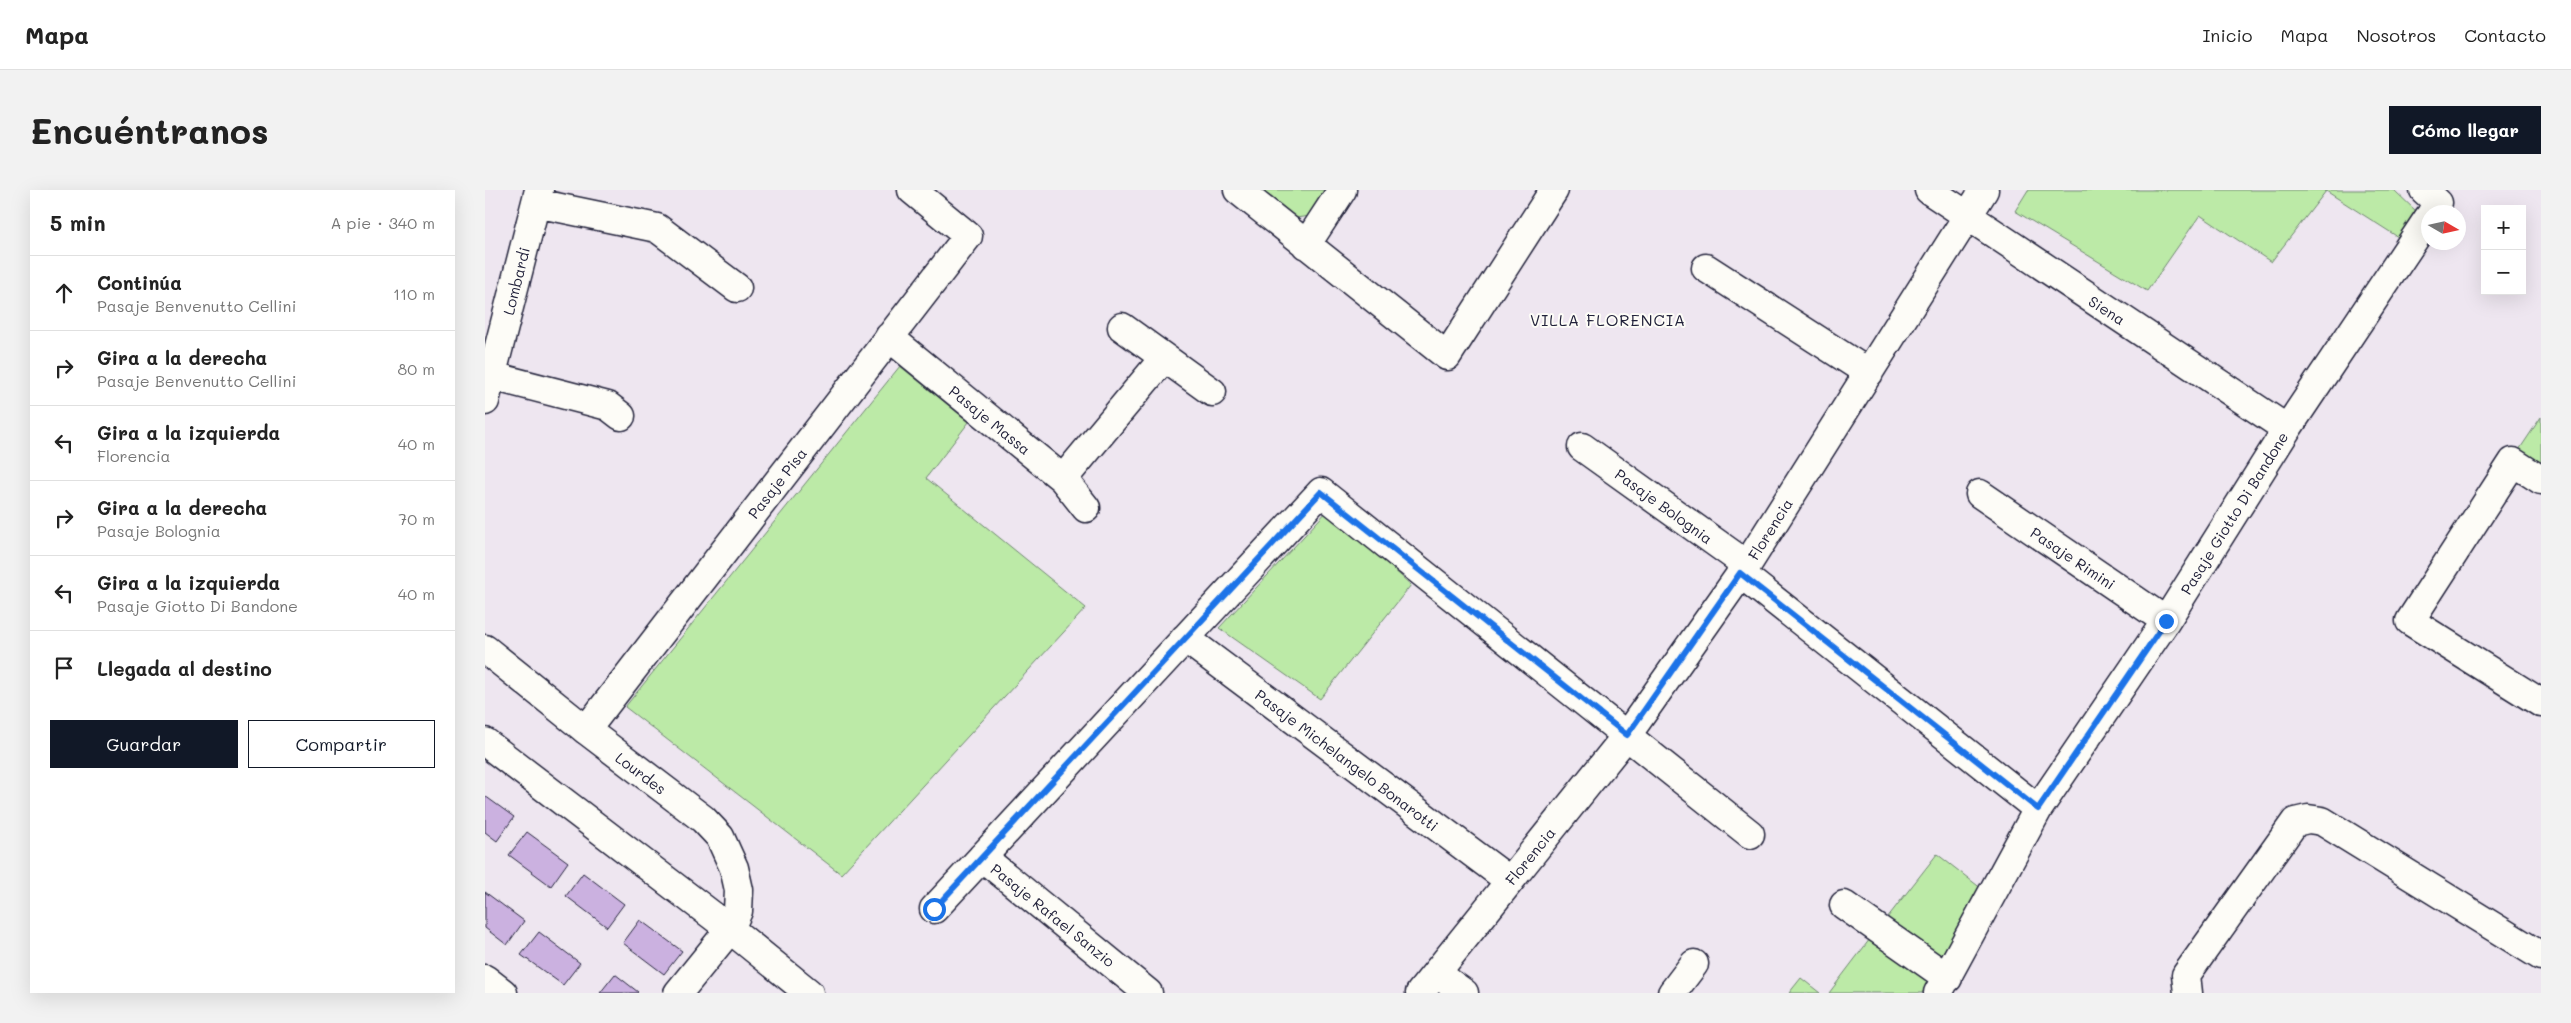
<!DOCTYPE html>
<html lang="es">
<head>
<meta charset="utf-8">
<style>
	:root { --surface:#fff; --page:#f2f2f2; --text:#222; --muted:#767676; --line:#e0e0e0; --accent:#111827 }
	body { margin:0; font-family:Mali,sans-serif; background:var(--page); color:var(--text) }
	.controls { position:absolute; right:15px; top:15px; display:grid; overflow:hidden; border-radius:0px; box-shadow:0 5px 20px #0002 }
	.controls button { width:45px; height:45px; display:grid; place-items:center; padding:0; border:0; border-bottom:1px solid var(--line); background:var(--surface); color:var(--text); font:25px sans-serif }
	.compass { position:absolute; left:1936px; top:15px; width:45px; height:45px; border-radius:50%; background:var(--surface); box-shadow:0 5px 20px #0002; rotate:99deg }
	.stop { position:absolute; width:15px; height:15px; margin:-11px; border:4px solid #1a73e8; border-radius:50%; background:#fff }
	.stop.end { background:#1a73e8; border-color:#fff; box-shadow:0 1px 5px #0008 }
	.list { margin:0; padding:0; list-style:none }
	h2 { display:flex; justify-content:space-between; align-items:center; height:65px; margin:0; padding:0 20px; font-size:21px }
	h2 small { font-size:16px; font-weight:400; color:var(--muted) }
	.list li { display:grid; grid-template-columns:32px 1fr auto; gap:15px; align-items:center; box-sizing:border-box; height:75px; padding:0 20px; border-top:1px solid var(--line) }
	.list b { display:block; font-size:19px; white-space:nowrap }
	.list p { margin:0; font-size:16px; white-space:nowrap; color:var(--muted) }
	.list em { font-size:16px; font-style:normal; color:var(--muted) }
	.actions { display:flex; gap:10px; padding:15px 20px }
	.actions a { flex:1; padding:11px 0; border:1px solid var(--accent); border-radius:0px; text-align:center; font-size:18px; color:var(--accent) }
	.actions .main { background:var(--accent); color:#fff }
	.icon { flex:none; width:28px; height:28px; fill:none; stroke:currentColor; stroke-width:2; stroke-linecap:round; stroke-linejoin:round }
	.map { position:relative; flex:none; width:2056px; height:803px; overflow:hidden; border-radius:0px }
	header { display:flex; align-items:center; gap:30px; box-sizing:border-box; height:70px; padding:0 25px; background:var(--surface); border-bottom:1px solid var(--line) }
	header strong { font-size:24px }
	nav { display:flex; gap:28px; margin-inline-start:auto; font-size:18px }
	.intro { display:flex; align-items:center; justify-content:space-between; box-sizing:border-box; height:120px; padding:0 30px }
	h1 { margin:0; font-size:35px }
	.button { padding:12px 22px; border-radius:0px; background:var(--accent); color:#fff; font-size:18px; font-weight:700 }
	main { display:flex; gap:30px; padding:0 30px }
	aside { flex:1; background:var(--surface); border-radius:0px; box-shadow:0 5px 20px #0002 }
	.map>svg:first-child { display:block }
	.green { fill:#bceaa7; stroke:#6f8671 }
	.building { fill:#cbb1e0; stroke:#22223b }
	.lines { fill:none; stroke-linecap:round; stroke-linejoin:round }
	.minor-casing { stroke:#22223b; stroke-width:31 }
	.tertiary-casing { stroke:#22223b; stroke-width:31 }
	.minor { stroke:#fdfcf7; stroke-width:28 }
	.tertiary { stroke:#fdfcf7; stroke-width:28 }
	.route { stroke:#1a73e8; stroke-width:6 }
	.labels { text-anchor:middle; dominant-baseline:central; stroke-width:4; stroke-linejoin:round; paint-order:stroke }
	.street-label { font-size:15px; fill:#22223b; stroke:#fdfcf7 }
	.neighbourhood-label { font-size:16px; letter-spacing:1px; fill:#22223b; stroke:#fdfcf7 }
</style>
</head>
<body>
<header>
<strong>Mapa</strong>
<nav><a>Inicio</a><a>Mapa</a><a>Nosotros</a><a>Contacto</a></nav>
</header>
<div class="intro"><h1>Encuéntranos</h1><a class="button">Cómo llegar</a></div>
<main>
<aside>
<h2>5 min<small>A pie · 340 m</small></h2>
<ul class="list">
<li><svg class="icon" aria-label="ahead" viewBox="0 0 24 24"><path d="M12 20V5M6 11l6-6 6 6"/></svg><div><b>Continúa</b><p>Pasaje Benvenutto Cellini</p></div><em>110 m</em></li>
<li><svg class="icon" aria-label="right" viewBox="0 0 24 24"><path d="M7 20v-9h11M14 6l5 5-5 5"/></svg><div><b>Gira a la derecha</b><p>Pasaje Benvenutto Cellini</p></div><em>80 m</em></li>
<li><svg class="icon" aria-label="left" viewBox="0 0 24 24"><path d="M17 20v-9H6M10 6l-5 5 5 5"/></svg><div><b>Gira a la izquierda</b><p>Florencia</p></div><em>40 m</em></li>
<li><svg class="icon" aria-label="right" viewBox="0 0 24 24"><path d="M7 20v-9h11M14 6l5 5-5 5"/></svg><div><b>Gira a la derecha</b><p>Pasaje Bolognia</p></div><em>70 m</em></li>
<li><svg class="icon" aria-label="left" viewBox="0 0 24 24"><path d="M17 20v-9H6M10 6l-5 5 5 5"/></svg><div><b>Gira a la izquierda</b><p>Pasaje Giotto Di Bandone</p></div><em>40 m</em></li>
<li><svg class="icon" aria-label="arrive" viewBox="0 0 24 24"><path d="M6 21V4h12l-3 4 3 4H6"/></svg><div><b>Llegada al destino</b></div></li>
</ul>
<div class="actions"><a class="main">Guardar</a><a>Compartir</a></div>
</aside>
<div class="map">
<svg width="2056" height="803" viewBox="0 0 2056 803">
	<rect width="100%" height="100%" fill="#eee6f0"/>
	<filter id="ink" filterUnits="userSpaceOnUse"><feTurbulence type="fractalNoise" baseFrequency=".02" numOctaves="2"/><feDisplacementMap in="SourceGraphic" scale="10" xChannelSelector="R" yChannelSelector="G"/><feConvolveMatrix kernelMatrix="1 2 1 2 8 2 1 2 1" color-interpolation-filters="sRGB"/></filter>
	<g filter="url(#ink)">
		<path class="green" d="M 768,0 L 847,0 L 825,26 L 811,28 Z
			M 1543,0 L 1909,0 L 1932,22 L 1916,49 L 1841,1 L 1786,72 L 1715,25 L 1662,101 L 1530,21 Z
			M 415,176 L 484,232 L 441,288 L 601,418 L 356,684 L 140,517 Z
			M 2056,227 L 2056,279 L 2032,263 Z
			M 843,320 L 926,395 L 835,509 L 734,438 Z
			M 1452,664 L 1497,699 L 1454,769 L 1402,728 Z
			M 1388,745 L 1444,792 L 1437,803 L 1344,803 Z
			M 1316,788 L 1335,803 L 1304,803 Z"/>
		<path class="building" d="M 0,606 L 29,627 L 12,651 L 0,642 Z
			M 42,642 L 83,672 L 66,696 L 24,665 Z
			M 98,683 L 139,714 L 122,737 L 81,706 Z
			M 0,702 L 39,731 L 22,755 L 0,738 Z
			M 155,730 L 197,761 L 179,784 L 138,753 Z
			M 54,742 L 95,773 L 78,795 L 36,765 Z
			M 130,784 L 153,802 L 152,803 L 115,803 Z"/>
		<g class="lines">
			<defs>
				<path id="minor" d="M 753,0 L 962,166 L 1069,0
					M 1444,0 L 1802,239
					M 1939,0 L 1953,13 L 1947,22
					M 51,13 L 172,38 L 252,98
					M 821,55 L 857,0
					M 1221,78 L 1384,183
					M 637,137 L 727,202
					M 404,147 L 578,289 L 601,318
					M 7,186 L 123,216 L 136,226
					M 0,211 L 54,0
					M 1097,257 L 1262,375
					M 578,289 L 679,168
					M 2056,290 L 2028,272 L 1925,431 L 2056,513
					M 1495,304 L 1681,431
					M 1255,383 L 1553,619
					M 700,448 L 1025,691
					M 101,540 L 483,46 L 427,0
					M 497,667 L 663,803
					M 1359,715 L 1463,788
					M 449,719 L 836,302 L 1265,644
					M 951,783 L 979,803
					M 0,789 L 18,803
					M 193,803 L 245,739
					M 935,803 L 1142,545 L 1262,375 L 1499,0
					M 1187,803 L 1209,774
					M 1453,803 L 1553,619 L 1681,431 L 1802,239 L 1944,27
					M 1703,803 L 1701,785 L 1810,632 L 1823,629 L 1837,631 L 2056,766"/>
				<path id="tertiary" d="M 0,459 L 101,540 L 218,629 L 235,647 L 249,678 L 254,700 L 253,721 L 245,739
					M 0,552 L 245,739 L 324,803"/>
			</defs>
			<use href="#minor" class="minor-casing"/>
			<use href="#tertiary" class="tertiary-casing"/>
			<use href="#minor" class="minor"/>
			<use href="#tertiary" class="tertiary"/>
		</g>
	</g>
	<g class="lines" filter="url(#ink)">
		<path class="route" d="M 449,719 L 836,302 L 1142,545 L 1255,383 L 1553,619 L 1681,431"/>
	</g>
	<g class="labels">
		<g class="street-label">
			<text transform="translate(31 91) rotate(-76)">Lombardi</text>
			<text transform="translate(1622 120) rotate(33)">Siena</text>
			<text transform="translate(505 230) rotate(39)">Pasaje Massa</text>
			<text transform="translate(292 293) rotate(-52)">Pasaje Pisa</text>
			<text transform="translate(1179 316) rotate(36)">Pasaje Bolognia</text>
			<text transform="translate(1749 323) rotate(-58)">Pasaje Giotto Di Bandone</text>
			<text transform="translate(1285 339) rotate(-58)">Florencia</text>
			<text transform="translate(1588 368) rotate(34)">Pasaje Rimini</text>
			<text transform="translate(862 570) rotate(37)">Pasaje Michelangelo Bonarotti</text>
			<text transform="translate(156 583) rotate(37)">Lourdes</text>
			<text transform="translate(1045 666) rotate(-51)">Florencia</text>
			<text transform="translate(568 725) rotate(39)">Pasaje Rafael Sanzio</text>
		</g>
		<g class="neighbourhood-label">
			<text x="1123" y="129">VILLA FLORENCIA</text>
		</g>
	</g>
</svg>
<div class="controls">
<button>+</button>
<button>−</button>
</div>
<svg class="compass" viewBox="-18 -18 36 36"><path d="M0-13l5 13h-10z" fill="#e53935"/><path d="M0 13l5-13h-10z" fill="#767676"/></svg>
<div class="stop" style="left:449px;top:719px"></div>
<div class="stop end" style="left:1681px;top:431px"></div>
</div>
</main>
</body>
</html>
